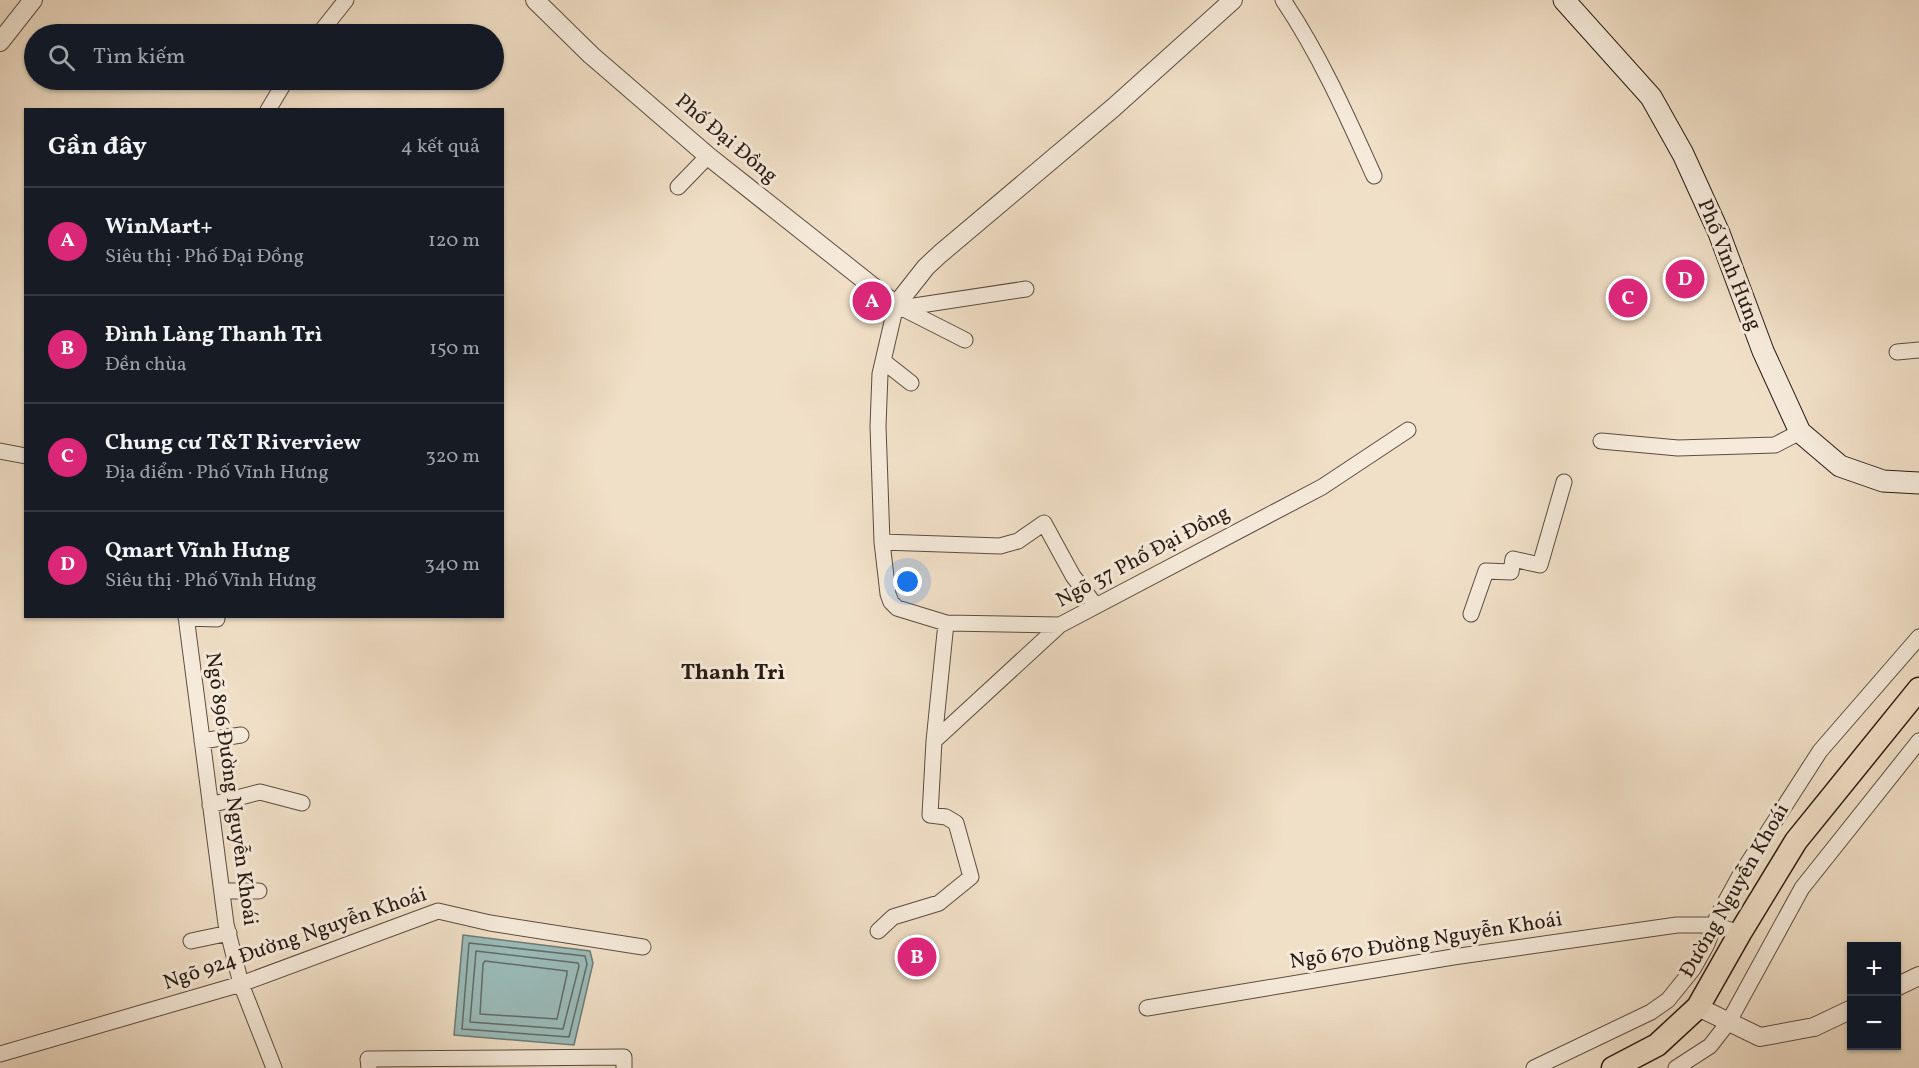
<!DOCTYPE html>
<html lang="vi">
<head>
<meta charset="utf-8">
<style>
	:root { --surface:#171b24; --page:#242831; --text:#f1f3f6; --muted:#9ea1a6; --line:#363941; --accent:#db2777 }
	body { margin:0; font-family:Vollkorn,serif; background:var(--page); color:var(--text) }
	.controls { position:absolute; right:18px; bottom:18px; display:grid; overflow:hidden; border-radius:0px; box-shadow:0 2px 4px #0004 }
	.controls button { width:54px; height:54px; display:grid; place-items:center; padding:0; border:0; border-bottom:2px solid var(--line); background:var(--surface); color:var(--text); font:30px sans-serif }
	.you { position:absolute; left:908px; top:582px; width:21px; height:21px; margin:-15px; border:4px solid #fff; border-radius:50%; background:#1a73e8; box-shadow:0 0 0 9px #1a73e833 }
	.badge { display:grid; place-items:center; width:39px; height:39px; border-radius:50%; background:var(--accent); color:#fff; font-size:20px; font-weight:700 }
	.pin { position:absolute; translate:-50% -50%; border:3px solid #fff; box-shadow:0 2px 6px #0006 }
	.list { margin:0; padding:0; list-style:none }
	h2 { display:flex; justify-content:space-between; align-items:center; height:78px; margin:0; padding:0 24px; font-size:26px }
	h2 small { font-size:20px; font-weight:400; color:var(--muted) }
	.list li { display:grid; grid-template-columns:39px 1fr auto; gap:18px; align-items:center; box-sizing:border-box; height:108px; padding:0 24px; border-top:2px solid var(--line) }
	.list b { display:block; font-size:22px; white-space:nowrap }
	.list p { margin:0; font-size:20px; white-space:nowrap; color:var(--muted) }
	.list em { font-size:20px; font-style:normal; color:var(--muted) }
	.icon { flex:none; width:33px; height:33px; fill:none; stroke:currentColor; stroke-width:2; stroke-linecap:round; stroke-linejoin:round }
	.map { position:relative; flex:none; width:1919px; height:1068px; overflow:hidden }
	.search { position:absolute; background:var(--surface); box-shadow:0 2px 4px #0004; left:24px; top:24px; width:480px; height:66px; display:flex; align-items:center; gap:15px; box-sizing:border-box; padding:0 21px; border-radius:33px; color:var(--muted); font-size:22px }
	.panel { position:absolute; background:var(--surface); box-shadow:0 2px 4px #0004; left:24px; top:108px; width:480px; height:510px; border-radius:0px }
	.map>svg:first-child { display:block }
	.water { fill:#9bbcba; stroke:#6d7c78; stroke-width:1.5 }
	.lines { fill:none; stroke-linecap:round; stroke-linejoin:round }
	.shore { stroke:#626c68; stroke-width:1.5 }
	.minor-casing { stroke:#5b4c42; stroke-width:17 }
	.tertiary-casing { stroke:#5b4c42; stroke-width:20 }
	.secondary-casing { stroke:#291b15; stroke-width:23 }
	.primary-casing { stroke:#291b15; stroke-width:25 }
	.minor { stroke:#f6ebdb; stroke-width:15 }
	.tertiary { stroke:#f6ebdb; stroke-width:18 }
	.secondary { stroke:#f6ebdb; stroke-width:21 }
	.primary { stroke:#f1e0c8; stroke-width:22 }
	.labels { text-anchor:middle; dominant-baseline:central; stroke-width:6; stroke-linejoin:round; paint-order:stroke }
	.street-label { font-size:21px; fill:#291b15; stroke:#f6ebdb }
	.neighbourhood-label { font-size:22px; font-weight:bold; fill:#291b15; stroke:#f6ebdb }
</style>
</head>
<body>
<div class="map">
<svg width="1919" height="1068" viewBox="0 0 1919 1068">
	<rect width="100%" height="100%" fill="#f1e0c8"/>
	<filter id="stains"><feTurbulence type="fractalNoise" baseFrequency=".00333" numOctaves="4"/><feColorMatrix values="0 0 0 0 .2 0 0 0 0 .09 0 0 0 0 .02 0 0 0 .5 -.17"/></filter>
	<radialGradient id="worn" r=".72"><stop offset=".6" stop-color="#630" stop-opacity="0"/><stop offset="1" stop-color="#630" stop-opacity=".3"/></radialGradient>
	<path class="water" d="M 463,935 L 590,951 L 593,963 L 574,1045 L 454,1035 Z"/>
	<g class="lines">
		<path class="shore" d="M 469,943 L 585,956 L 587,964 L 569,1037 L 462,1029 Z
			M 476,951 L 578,963 L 579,966 L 563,1029 L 470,1022 Z
			M 485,961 L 567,971 L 567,974 L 557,1019 L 480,1014 L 483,964 Z"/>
		<defs>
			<path id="minor" d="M 1283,0 C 1320,55 1347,116 1374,176
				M 319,34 L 346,0
				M 268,110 L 286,80
				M 678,187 L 708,156
				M 901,308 L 1026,289
				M 965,340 L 896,305 L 880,374 L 878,426 L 882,542 L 888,594 L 891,602 L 897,608 L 946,623 L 1060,625 L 1322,487 L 1408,430
				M 1897,352 L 1919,350
				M 883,361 L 911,383
				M 1601,441 L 1678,448 L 1775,445 L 1800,432
				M 0,451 L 26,456
				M 882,542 L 1000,546 L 1018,541 L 1044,523 L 1073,576 L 1096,606
				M 1471,614 L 1486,571 L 1511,572 L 1513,559 L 1540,565 L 1564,482
				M 186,616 L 226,924 L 241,984 L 274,1068
				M 186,618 L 217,619
				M 202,741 L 241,735
				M 934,741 L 1060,625
				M 210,805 L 260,792 L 302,803
				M 222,891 L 259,891
				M 878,931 L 893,917 L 939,903 L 971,877 L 956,823 L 946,817 L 930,815 L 934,741 L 946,623
				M 191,941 L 229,933
				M 1147,1008 L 1453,957 L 1677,925 L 1714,925 L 1740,933
				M 0,1054 L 241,984 L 438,911 L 490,923 L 643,947
				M 369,1068 L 368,1059 L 624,1057 L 624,1068
				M 1534,1068 L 1651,1012 L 1668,1000 L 1693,969 L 1707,944 L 1717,917 L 1739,877 L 1820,751 L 1919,637
				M 1676,1068 L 1710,1046 L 1728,1023 L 1802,888 L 1919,741"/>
			<path id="tertiary" d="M 535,0 L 591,55 L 708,156 L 896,305 L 926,267 L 940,254 L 1113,108 L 1233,0
				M 0,42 L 33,0
				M 1896,987 L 1919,976
				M 1698,1007 L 1760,1037 L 1814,1027 L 1852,1009"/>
			<path id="secondary" d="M 1564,0 L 1651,97 L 1683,154 L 1719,233 L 1763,351 L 1800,432 L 1840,466 L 1883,481 L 1919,483"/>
			<path id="primary" d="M 1613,1068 L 1657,1045 L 1698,1007 L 1740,933 L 1796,841 L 1919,689"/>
		</defs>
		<use href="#minor" class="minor-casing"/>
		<use href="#tertiary" class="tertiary-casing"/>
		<use href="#secondary" class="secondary-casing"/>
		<use href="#primary" class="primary-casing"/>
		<use href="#minor" class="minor"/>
		<use href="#tertiary" class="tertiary"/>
		<use href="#secondary" class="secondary"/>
		<use href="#primary" class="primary"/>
	</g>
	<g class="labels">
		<g class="street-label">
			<text transform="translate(726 139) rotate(40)">Phố Đại Đồng</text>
			<text transform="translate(1729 265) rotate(68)">Phố Vĩnh Hưng</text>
			<text transform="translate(1143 557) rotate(-28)">Ngõ 37 Phố Đại Đồng</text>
			<text transform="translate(231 789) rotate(82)">Ngõ 896 Đường Nguyễn Khoái</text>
			<text transform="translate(1735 891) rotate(-60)">Đường Nguyễn Khoái</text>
			<text transform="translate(295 939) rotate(-19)">Ngõ 924 Đường Nguyễn Khoái</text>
			<text transform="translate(1426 941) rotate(-9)">Ngõ 670 Đường Nguyễn Khoái</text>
		</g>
		<g class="neighbourhood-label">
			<text x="733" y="673">Thanh Trì</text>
		</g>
	</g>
	<rect width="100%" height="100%" filter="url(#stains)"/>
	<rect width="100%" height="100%" fill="url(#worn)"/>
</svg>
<div class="controls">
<button>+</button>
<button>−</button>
</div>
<div class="you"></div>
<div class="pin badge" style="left:872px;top:301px">A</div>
<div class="pin badge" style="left:917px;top:957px">B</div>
<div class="pin badge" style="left:1628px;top:298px">C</div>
<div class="pin badge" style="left:1685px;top:279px">D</div>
<div class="search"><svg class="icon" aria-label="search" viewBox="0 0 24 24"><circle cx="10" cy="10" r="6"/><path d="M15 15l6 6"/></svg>Tìm kiếm</div>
<section class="panel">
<h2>Gần đây<small>4 kết quả</small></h2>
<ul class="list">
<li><span class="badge">A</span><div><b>WinMart+</b><p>Siêu thị · Phố Đại Đồng</p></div><em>120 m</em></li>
<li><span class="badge">B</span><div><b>Đình Làng Thanh Trì</b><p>Đền chùa</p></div><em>150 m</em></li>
<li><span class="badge">C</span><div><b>Chung cư T&amp;T Riverview</b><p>Địa điểm · Phố Vĩnh Hưng</p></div><em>320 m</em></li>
<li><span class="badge">D</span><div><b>Qmart Vĩnh Hưng</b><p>Siêu thị · Phố Vĩnh Hưng</p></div><em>340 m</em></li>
</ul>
</section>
</div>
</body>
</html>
